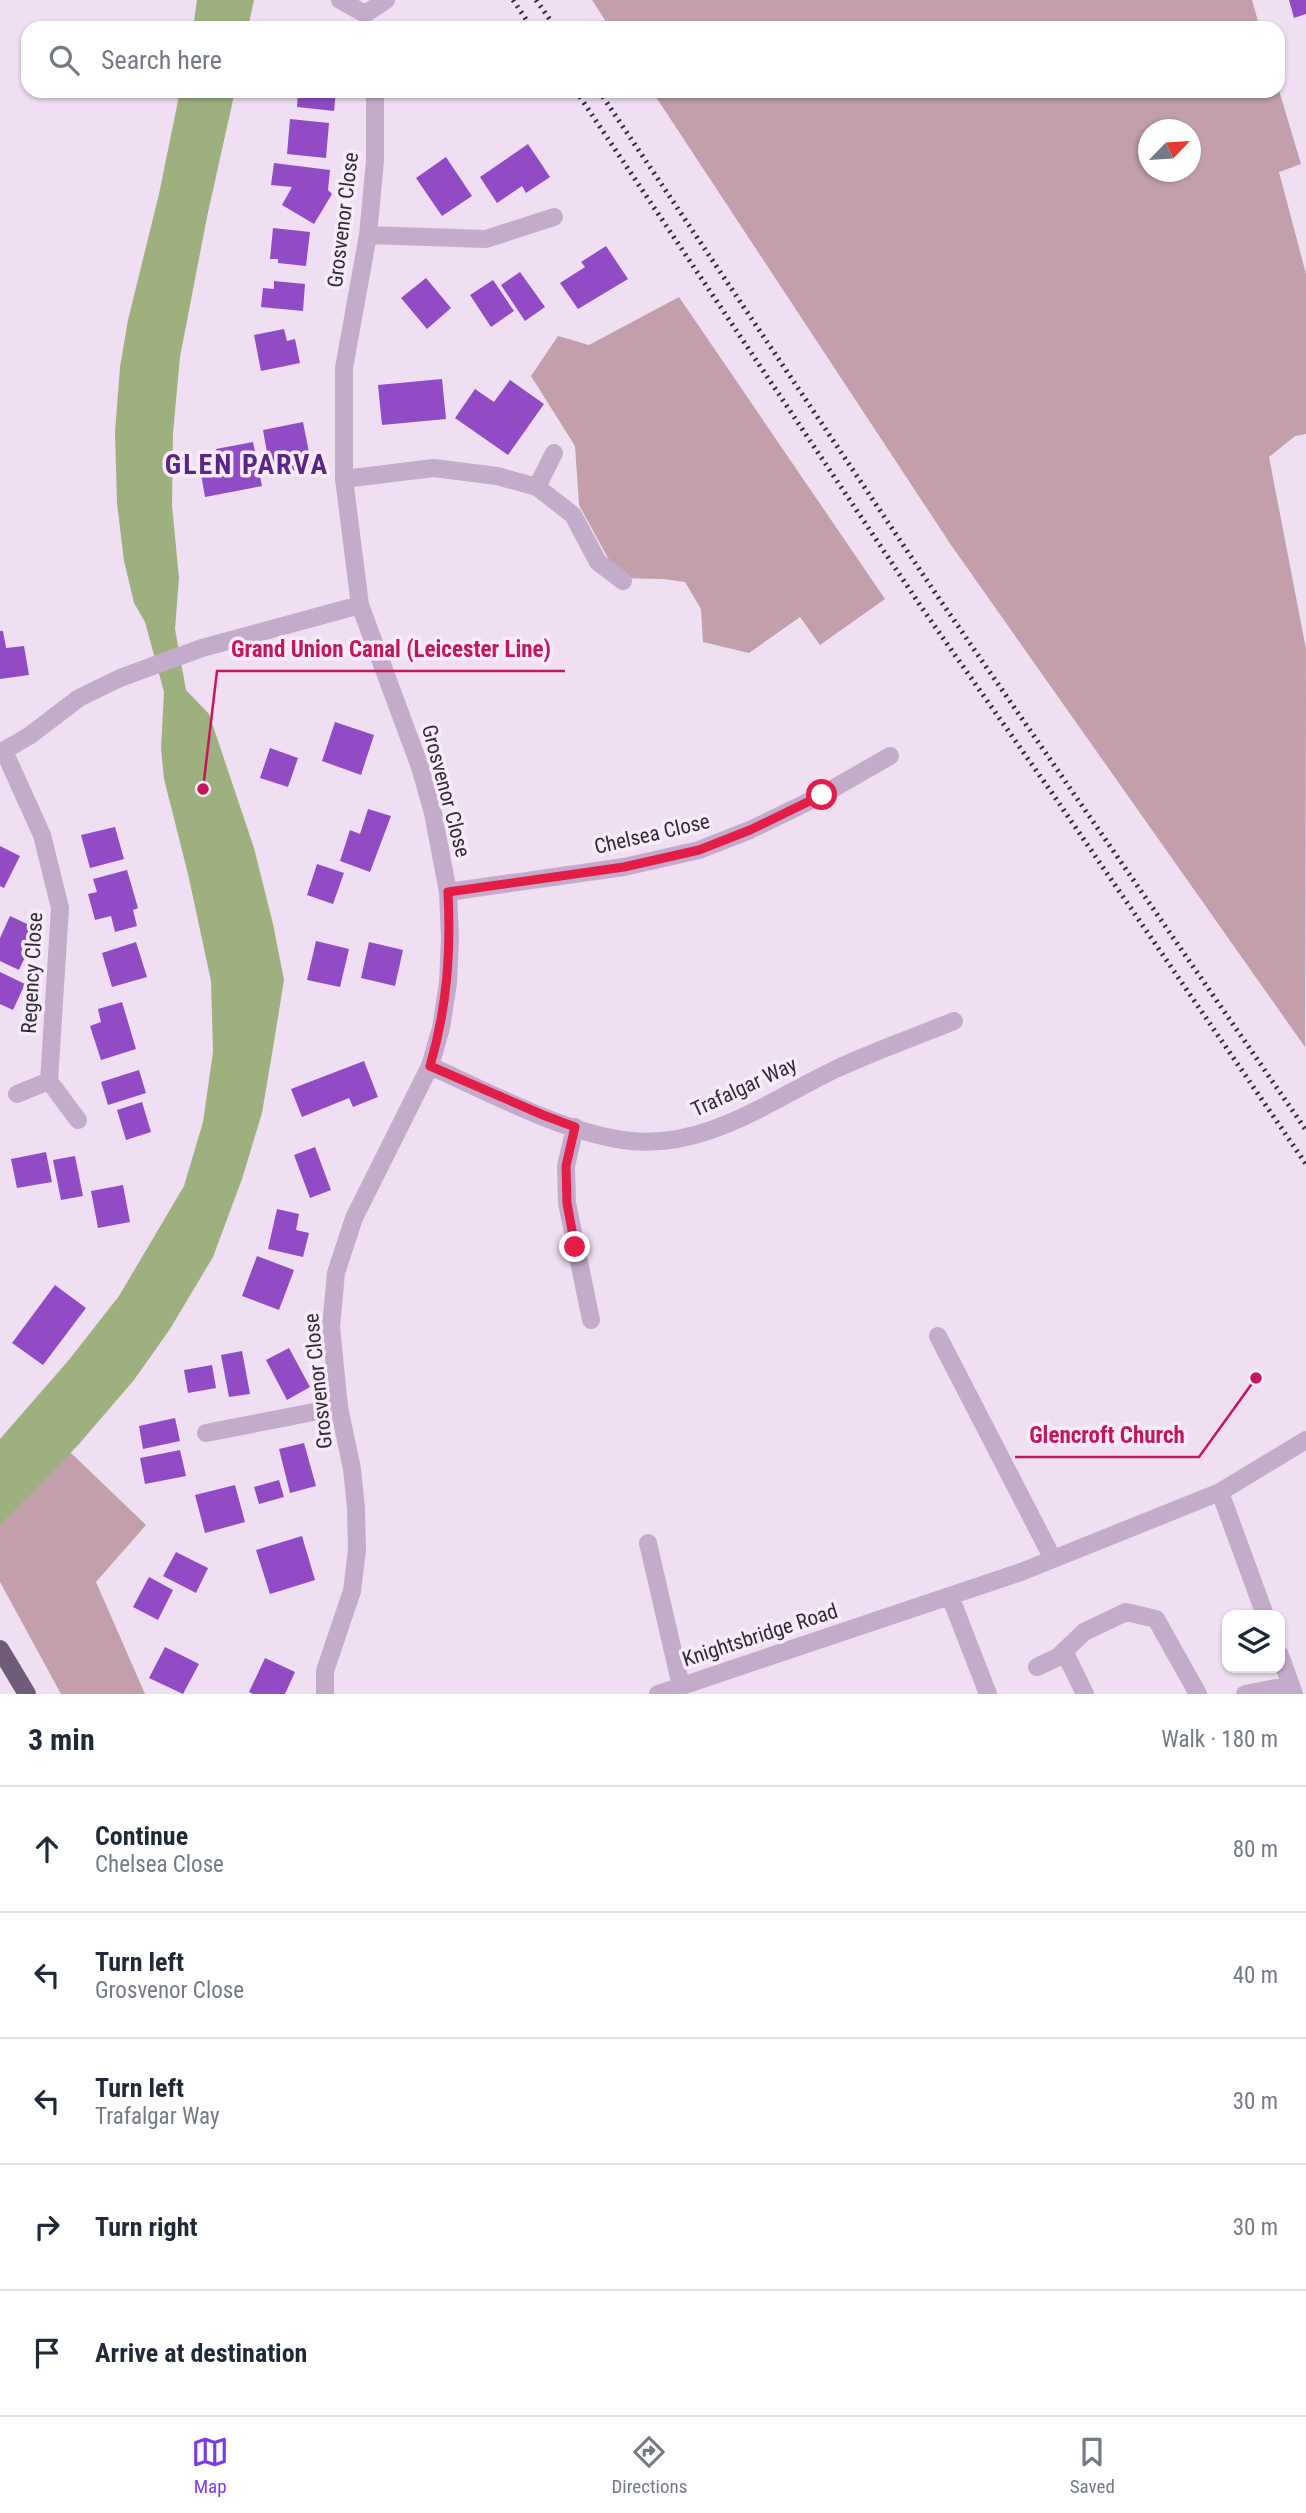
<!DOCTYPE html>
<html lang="en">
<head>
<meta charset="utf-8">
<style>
	:root { --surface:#fff; --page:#f6f6f7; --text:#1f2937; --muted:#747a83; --line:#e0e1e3; --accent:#7c3aed }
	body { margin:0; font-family:"Roboto Condensed",sans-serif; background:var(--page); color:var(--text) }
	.controls { position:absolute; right:21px; bottom:21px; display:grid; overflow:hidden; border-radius:14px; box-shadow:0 2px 5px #0004 }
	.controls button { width:63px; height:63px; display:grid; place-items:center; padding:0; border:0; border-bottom:2px solid var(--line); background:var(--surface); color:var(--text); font:35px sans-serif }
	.compass { position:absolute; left:1138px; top:119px; width:63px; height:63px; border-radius:50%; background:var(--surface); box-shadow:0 2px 5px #0004; rotate:65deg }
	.stop { position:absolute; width:21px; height:21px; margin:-16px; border:5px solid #e11d48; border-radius:50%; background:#fff }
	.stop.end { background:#e11d48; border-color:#fff; box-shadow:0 2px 7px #0008 }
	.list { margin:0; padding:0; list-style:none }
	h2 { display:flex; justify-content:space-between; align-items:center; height:91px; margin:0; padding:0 28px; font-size:30px }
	h2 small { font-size:23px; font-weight:400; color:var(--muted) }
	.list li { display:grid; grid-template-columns:46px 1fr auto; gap:21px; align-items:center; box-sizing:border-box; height:126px; padding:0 28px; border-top:2px solid var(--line) }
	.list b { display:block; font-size:26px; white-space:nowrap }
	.list p { margin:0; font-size:23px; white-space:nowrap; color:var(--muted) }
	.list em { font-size:23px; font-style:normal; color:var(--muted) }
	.icon { flex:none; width:38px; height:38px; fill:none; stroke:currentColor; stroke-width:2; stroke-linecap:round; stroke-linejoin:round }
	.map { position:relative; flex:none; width:1306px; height:1694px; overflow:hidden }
	.search { position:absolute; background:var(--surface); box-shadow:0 2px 5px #0004; left:21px; right:21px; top:21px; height:77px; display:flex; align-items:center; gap:18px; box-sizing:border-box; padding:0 24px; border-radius:21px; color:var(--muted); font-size:26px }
	.sheet { height:721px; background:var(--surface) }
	nav { display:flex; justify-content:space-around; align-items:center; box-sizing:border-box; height:98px; border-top:2px solid var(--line); background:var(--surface); font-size:19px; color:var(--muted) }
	nav a { display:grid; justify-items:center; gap:4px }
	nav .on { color:var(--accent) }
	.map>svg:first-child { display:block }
	.green { fill:#c29fab; fill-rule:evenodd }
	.water { fill:#9eb07e }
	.building { fill:#904bc5 }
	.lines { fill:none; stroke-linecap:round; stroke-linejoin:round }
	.minor { stroke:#c4abcb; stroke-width:18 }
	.major { stroke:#705b7a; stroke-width:18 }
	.rail { stroke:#332a39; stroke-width:5; stroke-dasharray:2 5; stroke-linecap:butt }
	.route { stroke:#e11d48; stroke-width:9 }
	.labels { text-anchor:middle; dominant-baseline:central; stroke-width:7; stroke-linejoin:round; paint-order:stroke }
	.street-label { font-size:21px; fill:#332a39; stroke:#f8ecfa }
	.district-label { font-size:28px; font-weight:bold; letter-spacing:2px; fill:#5b2487; stroke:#f8ecfa }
	.leader { fill:none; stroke:#c2185b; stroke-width:2.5 }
	.callout-dot { fill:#c2185b; stroke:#f8ecfa; stroke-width:2.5 }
	.callout-label { font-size:23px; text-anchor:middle; font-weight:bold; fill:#c2185b; stroke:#f8ecfa; stroke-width:7; stroke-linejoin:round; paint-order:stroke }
</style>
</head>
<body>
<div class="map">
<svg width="1306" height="1694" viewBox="0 0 1306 1694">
	<rect width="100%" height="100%" fill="#f0dff3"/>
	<path class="green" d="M 592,0 L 1252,0 L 1260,28 L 610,28 Z
		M 1278,87 L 1301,164 L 1279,172 L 1306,274 L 1306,434 L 1295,436 L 1269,457 L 1306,649 L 1305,1047 L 951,545 L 652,91 L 1278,91 ZM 1148,130 L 1190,130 L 1190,172 L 1148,172 Z
		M 679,297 L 885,599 L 820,645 L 800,617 L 749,653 L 703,642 L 701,609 L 685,582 L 663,579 L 619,578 L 579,505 L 575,446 L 531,376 L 558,336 L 589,345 Z
		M 70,1452 L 146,1525 L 96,1582 L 145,1694 L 61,1694 L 0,1582 L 0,1526 Z"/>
	<path class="water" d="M 197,0 L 254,0 L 248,28 L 193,28 Z
		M 180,91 L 235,91 L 207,217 L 180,357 L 173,433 L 172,505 L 179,578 L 175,629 L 186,690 L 209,714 L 254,848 L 273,924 L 284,980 L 275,1036 L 262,1113 L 242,1179 L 213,1257 L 170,1329 L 134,1380 L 79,1444 L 0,1526 L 0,1439 L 68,1361 L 119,1296 L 184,1186 L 203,1122 L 213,1052 L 211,981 L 188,874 L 164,779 L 161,748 L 164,692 L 145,622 L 134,603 L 124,561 L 117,503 L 115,432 L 120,367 L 128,320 L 159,194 Z"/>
	<path class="building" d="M 1289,0 L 1306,0 L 1306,14 L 1294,18 Z
		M 298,91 L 336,91 L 334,111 L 297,107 Z
		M 290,119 L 329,123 L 326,158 L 287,154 Z
		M 528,144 L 550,177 L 526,193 L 522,186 L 497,203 L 480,177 Z
		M 446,157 L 472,196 L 442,216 L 416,178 Z
		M 274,163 L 330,170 L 328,190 L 332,194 L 314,224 L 282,205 L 292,187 L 271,185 Z
		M 273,228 L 310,232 L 306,266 L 278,263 L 278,259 L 270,259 Z
		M 606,246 L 628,279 L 578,309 L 560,283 L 585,267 L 581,262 Z
		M 520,272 L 545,307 L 525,321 L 501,285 Z
		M 426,278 L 451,308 L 427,329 L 401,298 Z
		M 493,280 L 514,311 L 491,327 L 470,295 Z
		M 274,281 L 305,284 L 303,311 L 261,307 L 263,288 L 274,289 Z
		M 284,329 L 287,341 L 295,339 L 300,363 L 261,371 L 254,335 Z
		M 442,379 L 446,419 L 382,425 L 378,385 Z
		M 510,380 L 544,404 L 508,455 L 455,418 L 475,389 L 494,402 Z
		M 303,422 L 312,467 L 271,475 L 263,430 Z
		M 253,442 L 262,486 L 205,497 L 200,468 L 219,464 L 216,449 Z
		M 0,631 L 3,631 L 6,648 L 24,646 L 29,675 L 0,679 Z
		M 335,722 L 374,735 L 361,775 L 322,761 Z
		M 270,748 L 298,758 L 288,787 L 260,778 Z
		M 368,809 L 391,816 L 370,872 L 340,861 L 350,830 L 360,834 Z
		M 115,827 L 124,859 L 90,868 L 81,835 Z
		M 0,846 L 20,856 L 4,888 L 0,886 Z
		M 317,864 L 344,873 L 333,904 L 307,895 Z
		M 127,870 L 138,908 L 133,910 L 137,926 L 115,932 L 111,916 L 95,920 L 88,894 L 97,892 L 93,879 Z
		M 10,916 L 38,929 L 19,970 L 0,961 L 0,938 Z
		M 316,941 L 349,949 L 340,987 L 307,980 Z
		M 136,942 L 147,977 L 112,987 L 102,953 Z
		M 369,942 L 403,950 L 395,986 L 361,978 Z
		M 0,972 L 25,984 L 13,1010 L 0,1004 Z
		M 122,1002 L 136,1049 L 101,1060 L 90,1026 L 101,1022 L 98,1009 Z
		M 364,1061 L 378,1097 L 353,1107 L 349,1098 L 302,1117 L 291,1089 Z
		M 139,1070 L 146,1093 L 108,1105 L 101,1082 Z
		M 142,1102 L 151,1132 L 126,1140 L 117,1110 Z
		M 315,1147 L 331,1190 L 310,1198 L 294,1155 Z
		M 46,1152 L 52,1182 L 17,1188 L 11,1159 Z
		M 75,1156 L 83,1196 L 61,1200 L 53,1160 Z
		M 123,1185 L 130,1222 L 98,1228 L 91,1191 Z
		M 277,1209 L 299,1214 L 296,1230 L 309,1233 L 303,1257 L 268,1249 Z
		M 257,1256 L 294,1270 L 279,1310 L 242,1296 Z
		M 55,1285 L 86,1308 L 43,1365 L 12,1343 Z
		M 289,1348 L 310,1387 L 287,1400 L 266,1360 Z
		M 242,1351 L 250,1394 L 229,1397 L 221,1355 Z
		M 212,1365 L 216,1388 L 188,1393 L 184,1370 Z
		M 175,1418 L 180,1441 L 143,1449 L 139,1426 Z
		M 304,1443 L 316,1486 L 290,1493 L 279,1449 Z
		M 180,1450 L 186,1476 L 145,1484 L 140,1458 Z
		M 279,1480 L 284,1497 L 259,1504 L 254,1487 Z
		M 235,1485 L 245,1522 L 205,1533 L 195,1495 Z
		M 302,1536 L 315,1580 L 270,1594 L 256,1550 Z
		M 176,1552 L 208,1568 L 196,1593 L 163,1576 Z
		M 149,1577 L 173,1590 L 158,1620 L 133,1607 Z
		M 165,1647 L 199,1664 L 183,1694 L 149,1678 Z
		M 265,1658 L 295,1672 L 285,1694 L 253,1694 L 249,1692 Z"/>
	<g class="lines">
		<path class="minor" d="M 340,0 L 365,14 L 386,0
			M 368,235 L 486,239 L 554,217
			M 344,479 L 434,468 L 497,476 L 537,487 L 573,515 L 598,562 L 623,581
			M 537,487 L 554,453
			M 4,751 L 42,835 L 60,908 L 49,1081 L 78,1120
			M 0,753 L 29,736 L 79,698 L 120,678 L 202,648 L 360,605
			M 448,892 L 624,867 L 699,850 L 750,830 L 822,795 L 890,756
			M 430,1066 C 491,1093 558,1130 623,1140 C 702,1152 769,1101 836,1069 C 874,1051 915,1037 954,1021
			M 17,1094 L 49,1081
			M 575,1127 L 566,1166 L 567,1203 L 591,1320
			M 938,1336 L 1053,1559
			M 206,1433 L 339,1407
			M 1220,1492 L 1265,1615
			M 648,1543 L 681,1686
			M 950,1596 L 988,1694
			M 1064,1651 L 1085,1694
			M 1280,1655 L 1294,1694
			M 1037,1667 L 1058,1657 L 1084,1632 L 1126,1612 L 1156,1619 L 1198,1694
			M 325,1694 L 325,1671 L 352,1591 L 357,1550 L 356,1508 L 352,1469 L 339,1407 L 331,1327 L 336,1273 L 354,1218 L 430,1066 L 441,1028 L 448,983 L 450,938 L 448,892 L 433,813 L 420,767 L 360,605 L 344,479 L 344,368 L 368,235 L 375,161 L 375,91
			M 658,1694 L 1021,1572 L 1220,1492 L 1306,1440
			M 1245,1694 L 1291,1685"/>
		<path class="major" d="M 0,1649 L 27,1694"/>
		<path class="rail" d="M 513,0 L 532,28
			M 536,0 L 556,28
			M 576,91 L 924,611 L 1052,793 L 1306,1164
			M 599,91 L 940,600 L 1306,1130"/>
	</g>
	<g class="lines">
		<path class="route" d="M 575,1247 L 567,1203 L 566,1166 L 575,1127 L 543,1115 L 430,1066 C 447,1008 451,953 448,892 L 624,867 L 699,850 L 750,830 L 822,795"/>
	</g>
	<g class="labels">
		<g class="street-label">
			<text transform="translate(343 220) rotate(-83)">Grosvenor Close</text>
			<text transform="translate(446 791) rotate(75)">Grosvenor Close</text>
			<text transform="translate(652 834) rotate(-13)">Chelsea Close</text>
			<text transform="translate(32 973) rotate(-87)">Regency Close</text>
			<text transform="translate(744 1087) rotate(-25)">Trafalgar Way</text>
			<text transform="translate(318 1381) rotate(-96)">Grosvenor Close</text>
			<text transform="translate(760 1635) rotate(-18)">Knightsbridge Road</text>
		</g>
		<g class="district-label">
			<text x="247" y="464">GLEN PARVA</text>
		</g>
	</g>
	<path class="leader" d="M203 789L217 671H565M1256 1378L1199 1457H1015"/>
	<g class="callout-dot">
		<circle cx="203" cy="789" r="7"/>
		<circle cx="1256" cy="1378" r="7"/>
	</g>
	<g class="callout-label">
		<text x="391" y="657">Grand Union Canal (Leicester Line)</text>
		<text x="1107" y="1443">Glencroft Church</text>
	</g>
</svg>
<div class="controls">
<button><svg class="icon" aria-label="layers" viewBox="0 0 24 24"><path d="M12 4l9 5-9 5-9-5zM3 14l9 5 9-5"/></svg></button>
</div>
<svg class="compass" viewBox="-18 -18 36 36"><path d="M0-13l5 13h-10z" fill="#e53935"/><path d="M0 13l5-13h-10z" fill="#747a83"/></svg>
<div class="stop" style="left:822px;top:795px"></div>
<div class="stop end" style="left:575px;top:1247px"></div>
<div class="search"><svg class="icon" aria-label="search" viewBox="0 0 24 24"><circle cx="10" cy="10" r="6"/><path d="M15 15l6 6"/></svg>Search here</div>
</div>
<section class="sheet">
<h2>3 min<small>Walk · 180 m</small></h2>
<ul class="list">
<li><svg class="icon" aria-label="ahead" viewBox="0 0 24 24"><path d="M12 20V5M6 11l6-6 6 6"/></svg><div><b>Continue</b><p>Chelsea Close</p></div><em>80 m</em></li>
<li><svg class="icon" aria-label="left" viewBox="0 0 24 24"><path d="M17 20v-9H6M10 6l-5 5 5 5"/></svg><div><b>Turn left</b><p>Grosvenor Close</p></div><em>40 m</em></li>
<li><svg class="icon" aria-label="left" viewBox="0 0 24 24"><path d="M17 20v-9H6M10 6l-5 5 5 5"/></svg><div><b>Turn left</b><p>Trafalgar Way</p></div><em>30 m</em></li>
<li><svg class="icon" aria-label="right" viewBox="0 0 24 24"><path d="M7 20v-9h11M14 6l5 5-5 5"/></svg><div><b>Turn right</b></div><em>30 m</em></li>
<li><svg class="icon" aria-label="arrive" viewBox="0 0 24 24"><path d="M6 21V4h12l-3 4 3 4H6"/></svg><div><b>Arrive at destination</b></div></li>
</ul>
</section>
<nav>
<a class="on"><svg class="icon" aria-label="map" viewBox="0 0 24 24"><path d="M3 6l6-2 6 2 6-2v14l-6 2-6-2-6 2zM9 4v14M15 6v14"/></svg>Map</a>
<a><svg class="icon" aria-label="directions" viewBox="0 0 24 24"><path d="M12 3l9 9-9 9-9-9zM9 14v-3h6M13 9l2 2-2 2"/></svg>Directions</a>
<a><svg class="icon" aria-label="saved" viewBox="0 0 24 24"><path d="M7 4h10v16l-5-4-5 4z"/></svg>Saved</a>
</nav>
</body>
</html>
